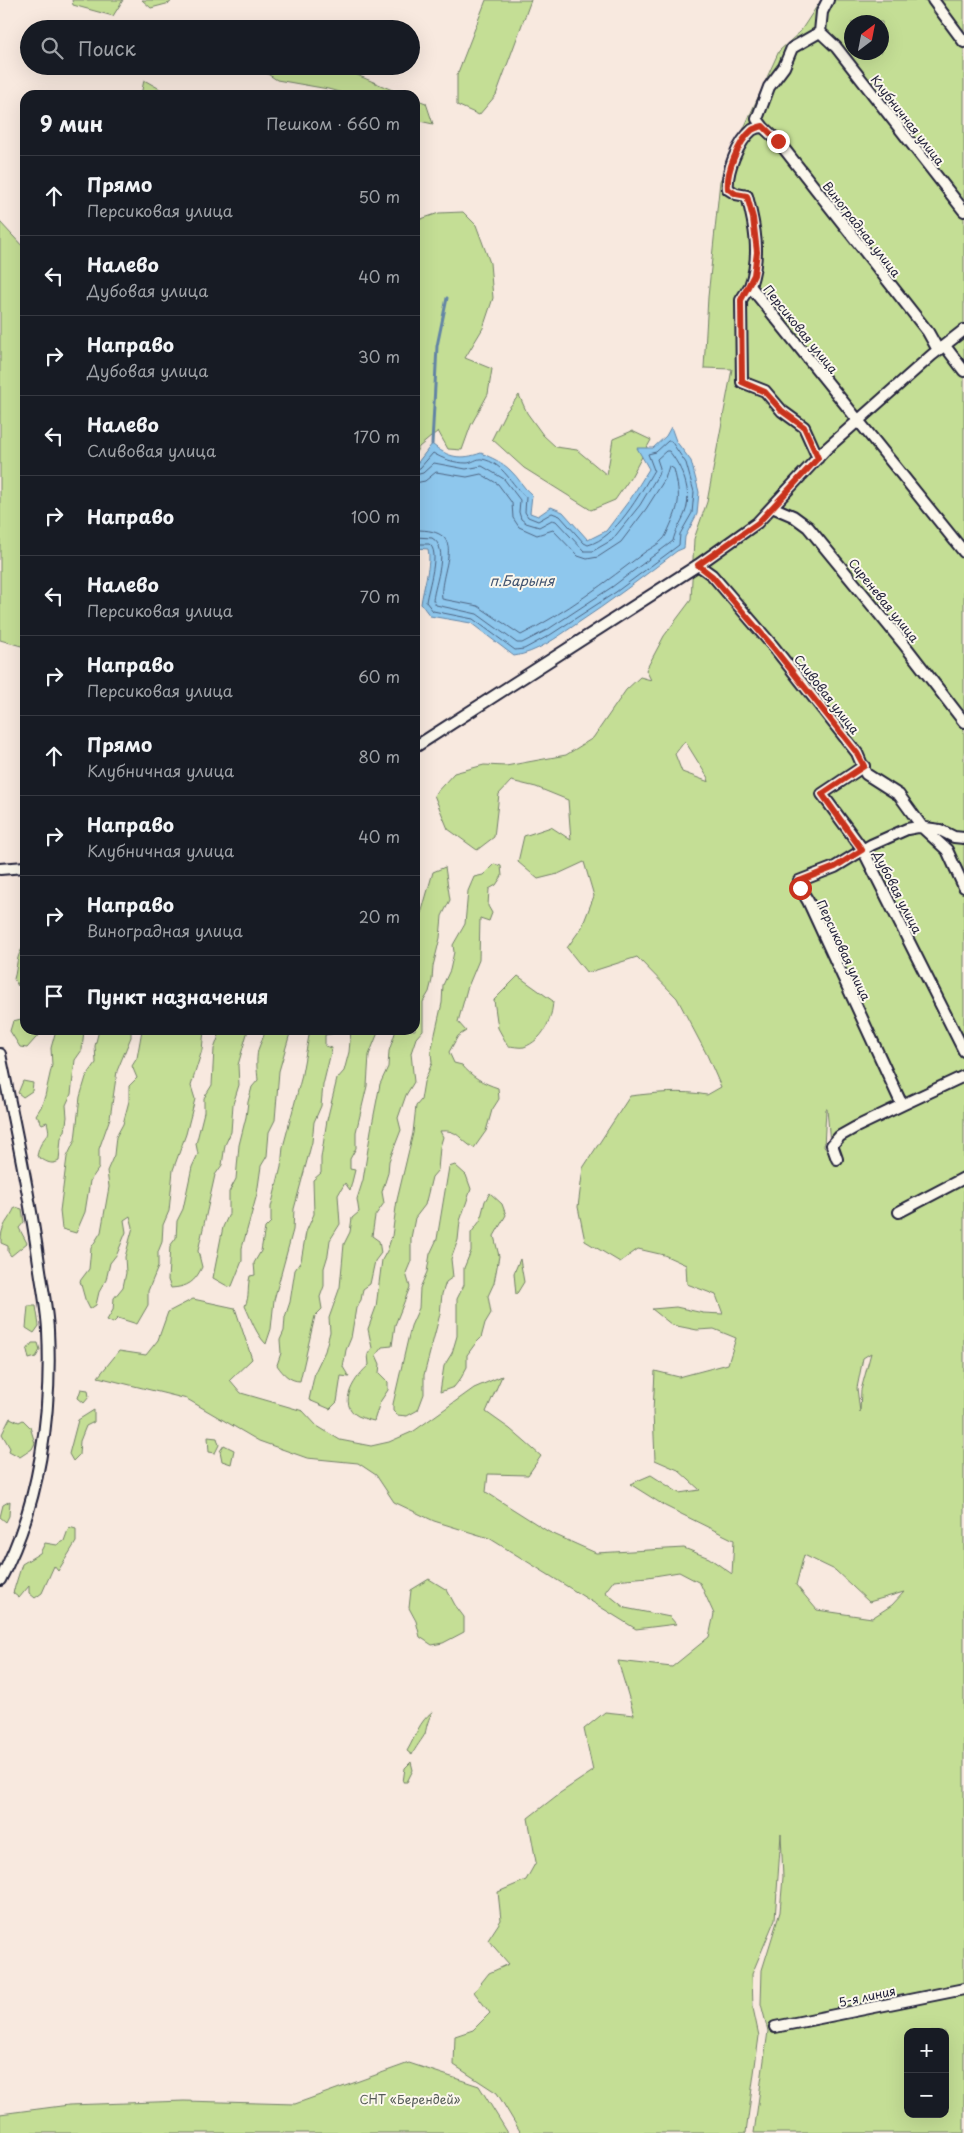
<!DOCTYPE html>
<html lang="ru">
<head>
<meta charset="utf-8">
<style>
	:root { --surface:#171b24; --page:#242831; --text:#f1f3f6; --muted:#9ea1a6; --line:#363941 }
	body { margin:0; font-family:"Playpen Sans",sans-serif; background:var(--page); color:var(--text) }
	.controls { position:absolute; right:15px; bottom:15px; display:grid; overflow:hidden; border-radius:10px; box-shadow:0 5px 20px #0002 }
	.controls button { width:45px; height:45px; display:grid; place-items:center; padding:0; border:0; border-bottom:1px solid var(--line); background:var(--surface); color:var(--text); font:25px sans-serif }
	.compass { position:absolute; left:844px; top:15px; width:45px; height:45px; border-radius:50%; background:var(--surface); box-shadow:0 5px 20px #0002; rotate:32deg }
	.stop { position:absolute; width:15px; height:15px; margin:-11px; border:4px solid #c8321e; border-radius:50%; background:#fff }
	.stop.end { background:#c8321e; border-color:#fff; box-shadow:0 1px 5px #0008 }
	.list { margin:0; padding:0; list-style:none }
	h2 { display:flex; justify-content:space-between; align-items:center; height:65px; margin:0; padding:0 20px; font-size:21px }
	h2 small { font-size:16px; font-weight:400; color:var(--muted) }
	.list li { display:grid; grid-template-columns:32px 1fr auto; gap:15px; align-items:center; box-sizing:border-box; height:80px; padding:0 20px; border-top:1px solid var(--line) }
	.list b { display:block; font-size:19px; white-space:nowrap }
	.list p { margin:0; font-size:16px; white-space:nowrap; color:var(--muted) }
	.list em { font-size:16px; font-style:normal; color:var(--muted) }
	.icon { flex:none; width:28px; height:28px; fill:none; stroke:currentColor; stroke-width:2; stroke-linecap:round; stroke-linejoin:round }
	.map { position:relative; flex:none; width:964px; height:2133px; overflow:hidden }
	.search { position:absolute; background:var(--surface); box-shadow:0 5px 20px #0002; left:20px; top:20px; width:400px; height:55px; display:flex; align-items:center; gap:12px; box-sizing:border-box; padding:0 18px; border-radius:28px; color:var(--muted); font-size:19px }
	.panel { position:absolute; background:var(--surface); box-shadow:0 5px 20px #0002; left:20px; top:90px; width:400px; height:945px; border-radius:15px }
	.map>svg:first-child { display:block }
	.green { fill:#c4de95; stroke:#738068; fill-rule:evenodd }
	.water { fill:#8ec7ed; stroke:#6385a6 }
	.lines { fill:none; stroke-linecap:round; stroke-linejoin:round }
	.shore { stroke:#4d6482; stroke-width:1 }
	.stream { stroke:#6385a6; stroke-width:3 }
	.street-casing { stroke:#22223b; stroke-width:14 }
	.street { stroke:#fbf7ec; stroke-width:10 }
	.route { stroke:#c8321e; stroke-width:6 }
	.labels { text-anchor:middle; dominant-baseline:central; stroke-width:4; stroke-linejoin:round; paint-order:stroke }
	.street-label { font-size:12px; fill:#22223b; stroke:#fbf7ec }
	.park-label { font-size:12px; fill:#535a56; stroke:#fbf7ec }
	.water-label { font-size:14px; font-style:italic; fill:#425470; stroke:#fbf7ec }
</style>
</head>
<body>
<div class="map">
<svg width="964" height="2133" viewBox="0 0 964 2133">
	<rect width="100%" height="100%" fill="#f8e9df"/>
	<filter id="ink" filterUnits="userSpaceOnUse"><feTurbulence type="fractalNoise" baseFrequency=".02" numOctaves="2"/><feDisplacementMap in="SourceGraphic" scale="10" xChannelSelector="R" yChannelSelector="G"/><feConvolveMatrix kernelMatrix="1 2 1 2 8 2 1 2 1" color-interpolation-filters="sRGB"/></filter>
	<g filter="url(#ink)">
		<path class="green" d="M 72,0 L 123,0 L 113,16 L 73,5 Z
			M 142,0 L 171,0 L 170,3 L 151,8 Z
			M 486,0 L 531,0 L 496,95 L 479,115 L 457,105 L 457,75 Z
			M 821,0 L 964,0 L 964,2133 L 754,2133 L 768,2031 L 761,2004 L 762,1970 L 780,1912 L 783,1877 L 781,1834 L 775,1919 L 752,1974 L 753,2008 L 759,2036 L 746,2133 L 521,2133 L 497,2093 L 454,2065 L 455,2036 L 473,2030 L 490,2013 L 474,1992 L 489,1973 L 509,1964 L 488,1940 L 501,1920 L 498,1892 L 526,1880 L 536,1862 L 528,1818 L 560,1793 L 593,1771 L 584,1729 L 605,1712 L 634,1715 L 618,1661 L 672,1667 L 709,1637 L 714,1614 L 700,1583 L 679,1572 L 648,1577 L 614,1580 L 605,1592 L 625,1608 L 670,1617 L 676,1624 L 636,1629 L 489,1538 L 434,1521 L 394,1502 L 376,1475 L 358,1463 L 307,1458 L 259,1441 L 187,1399 L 98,1377 L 119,1351 L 146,1355 L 158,1340 L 168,1312 L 193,1299 L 235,1308 L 252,1359 L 230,1380 L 241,1393 L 303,1411 L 317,1426 L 340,1440 L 371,1446 L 389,1442 L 414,1431 L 474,1388 L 502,1376 L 486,1412 L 510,1429 L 541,1456 L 528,1475 L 488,1474 L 486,1492 L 549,1532 L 596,1553 L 684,1548 L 709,1558 L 732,1574 L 734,1540 L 665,1506 L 630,1484 L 651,1475 L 679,1493 L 700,1490 L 678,1470 L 655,1460 L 653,1412 L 655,1371 L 679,1377 L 728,1364 L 736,1338 L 714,1329 L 697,1330 L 672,1325 L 652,1309 L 676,1307 L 703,1313 L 723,1314 L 716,1295 L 687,1284 L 686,1265 L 664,1255 L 638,1249 L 620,1262 L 585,1241 L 578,1207 L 583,1168 L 630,1096 C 656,1093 681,1090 707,1095 L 721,1087 L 707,1055 L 677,998 L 637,957 L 587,973 L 567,948 L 582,927 L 594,896 L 584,862 L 558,874 L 538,879 L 518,862 L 524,836 L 551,827 L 571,840 L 568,800 L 536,787 L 511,781 L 499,794 L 494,837 L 477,850 L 448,829 L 434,795 L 454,773 L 484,765 L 506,766 L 566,755 L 593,738 L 626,690 L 640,677 L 651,680 L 646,670 L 664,636 L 691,600 L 694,539 L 707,502 L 732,369 L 704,368 L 708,297 L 720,181 L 779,51 L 800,32 ZM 852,22 L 882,22 L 882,52 L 852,52 ZM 685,741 L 708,778 L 709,782 L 682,772 L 675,754 ZM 826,1109 L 827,1109 L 831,1155 L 824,1147 ZM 871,1353 L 861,1390 L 860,1412 L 857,1388 L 863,1358 ZM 804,1555 L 835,1570 L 869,1602 L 904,1592 L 892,1605 L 872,1618 L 817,1610 L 796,1585 ZM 908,2032 L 945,2032 L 945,2114 L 908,2114 Z
			M 255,66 L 307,66 L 350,72 L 404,95 L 350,95 L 328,89 L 277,80 Z
			M 144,80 L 160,89 L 163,95 L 141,95 Z
			M 415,99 L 426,103 L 433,124 L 415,120 Z
			M 463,212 L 476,225 L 490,263 L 493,298 L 483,328 L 465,358 L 492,369 L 488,394 L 471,425 L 462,450 L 448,449 L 438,431 L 419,447 L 415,454 L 415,221 L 439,213 Z
			M 0,222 L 25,249 L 25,647 L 0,640 Z
			M 519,395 L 527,413 L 543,435 L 556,447 L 577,450 L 607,475 L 613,439 L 632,431 L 651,440 L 631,477 L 615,500 L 591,510 L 524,468 L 492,439 L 505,413 Z
			M 494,864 L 501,866 L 502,876 L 496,885 L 489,889 L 488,906 L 492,913 L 489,921 L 480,918 L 479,960 L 467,989 L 458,1022 L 466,1031 L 458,1036 L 449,1052 L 454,1063 L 462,1065 C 472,1077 483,1083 498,1088 L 499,1099 L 492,1110 L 486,1131 L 474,1148 C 459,1140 459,1129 440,1131 L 443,1137 L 440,1147 L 438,1170 L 432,1177 L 425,1205 L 415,1218 L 411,1238 L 411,1261 L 406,1273 L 410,1287 L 395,1325 L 392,1346 L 382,1347 L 376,1355 L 380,1364 L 379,1373 L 388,1382 L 388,1390 L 380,1402 L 374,1421 C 369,1420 363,1418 358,1416 C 336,1404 356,1376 369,1365 L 368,1354 L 372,1348 L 368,1329 L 376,1307 L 382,1260 L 387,1251 L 392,1236 L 397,1200 L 413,1133 L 416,1106 L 421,1100 L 424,1082 L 432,1063 L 431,1052 L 442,1003 L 443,985 L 450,970 L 454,952 L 453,945 L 465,924 L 468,891 L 474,877 L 483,875 Z
			M 445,867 L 450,900 L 442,916 L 440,938 L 433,966 L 432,980 L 429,992 L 423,1002 L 423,1030 L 416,1038 L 411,1053 L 414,1082 L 406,1095 L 398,1118 L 401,1130 L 389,1161 L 388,1173 L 382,1192 L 384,1203 L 375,1216 L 372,1236 L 379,1241 L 381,1253 L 375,1261 L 370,1284 L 363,1289 L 361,1300 L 356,1308 L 351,1338 L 346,1350 L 343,1367 L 349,1377 L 341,1376 L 337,1402 L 330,1409 L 309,1400 L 315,1372 L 325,1351 L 330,1332 L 329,1318 L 340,1287 L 344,1244 L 350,1232 L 352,1218 L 359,1212 L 357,1199 L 363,1180 L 371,1130 L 380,1084 L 388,1067 L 389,1051 L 396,1030 L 415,1030 L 415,935 L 433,872 Z
			M 25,945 L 25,974 L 18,986 L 14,979 C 18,966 15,956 25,945 Z
			M 518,976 L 553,1001 C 552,1020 543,1040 524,1047 C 519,1048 512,1046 508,1046 L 498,1028 L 494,1000 Z
			M 25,1018 L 25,1030 L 43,1030 L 27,1048 L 20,1047 L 10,1031 L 13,1021 Z
			M 56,1030 L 84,1030 L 82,1050 L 75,1060 L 71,1094 L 66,1105 L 67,1117 L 65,1131 L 61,1138 L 59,1161 C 51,1166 45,1161 37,1156 C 38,1152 39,1147 41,1144 C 47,1132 51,1138 47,1122 L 42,1124 L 36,1115 L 41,1107 L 45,1096 L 52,1065 L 51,1048 Z
			M 99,1030 L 131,1030 L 131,1037 L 117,1071 L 110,1118 L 99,1149 L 99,1168 L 90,1181 L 85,1212 L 76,1233 L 62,1229 L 60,1211 L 67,1157 L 75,1140 L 80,1097 L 86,1077 L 96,1063 L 95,1046 Z
			M 142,1030 L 204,1030 L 202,1050 L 191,1086 L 195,1099 L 186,1134 L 173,1170 L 169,1211 L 163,1225 L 162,1242 L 158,1252 L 158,1267 L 148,1291 L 148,1305 L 137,1324 L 118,1318 L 113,1323 L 107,1320 L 113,1310 L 114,1298 L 123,1287 L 126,1273 L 125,1257 L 133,1227 L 130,1216 L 124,1220 L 126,1232 L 117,1254 L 110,1263 L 106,1280 L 99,1292 L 96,1305 L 90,1309 L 85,1299 L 80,1281 L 89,1269 L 91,1248 L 101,1232 L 109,1187 L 107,1171 L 114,1155 L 116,1137 L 123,1124 L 129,1101 L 129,1086 L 137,1078 L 132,1066 L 137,1058 Z
			M 221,1030 L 248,1030 L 238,1065 L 239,1085 L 233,1104 L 231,1132 L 225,1145 L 222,1165 L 215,1175 L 198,1251 L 202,1267 C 195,1282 188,1287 171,1288 L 168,1280 L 170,1246 L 176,1238 L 177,1221 L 183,1209 L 192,1167 L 198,1154 L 196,1144 L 204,1112 L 204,1098 L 212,1085 L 214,1049 Z
			M 265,1030 L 291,1030 L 279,1071 L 275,1120 L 269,1132 L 267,1156 L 261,1166 L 257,1194 L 242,1248 L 242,1261 L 232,1286 L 229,1287 L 213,1278 L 223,1227 L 229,1214 L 229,1192 L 236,1179 L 239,1145 L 246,1117 L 248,1102 L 252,1087 L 258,1080 C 257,1070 256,1060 258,1050 C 260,1043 264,1038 265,1030 Z
			M 310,1030 L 337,1030 L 336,1033 L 325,1035 L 325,1046 L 332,1048 L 323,1085 L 321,1106 L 314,1122 L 312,1142 L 294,1209 L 293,1230 L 274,1300 L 271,1329 L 266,1344 C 256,1334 251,1319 245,1306 C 250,1296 247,1287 250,1276 L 255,1275 L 254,1263 L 261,1251 L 265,1228 L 271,1222 L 271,1207 L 281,1167 L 283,1147 L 301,1079 Z
			M 351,1030 L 379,1030 L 369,1055 L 367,1086 L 356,1132 L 356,1148 L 350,1159 L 350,1169 L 355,1170 L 350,1190 L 345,1183 L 338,1195 L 340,1224 L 330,1240 L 328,1255 L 324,1268 L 324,1286 L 320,1297 L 322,1309 L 315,1316 L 300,1381 C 290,1381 283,1374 277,1365 L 281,1353 L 280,1340 L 284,1331 L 285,1317 L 290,1302 L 295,1270 L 301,1261 L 306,1232 L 314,1214 L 313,1180 L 321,1173 L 321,1158 L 327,1120 L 337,1079 L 344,1071 L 349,1052 Z
			M 23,1081 L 33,1083 L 32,1091 L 23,1097 L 18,1093 Z
			M 455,1165 L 466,1175 L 471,1189 L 460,1221 L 458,1240 L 451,1259 L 453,1277 L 446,1282 L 442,1294 L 440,1314 L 424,1375 L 424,1394 L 418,1410 L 407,1416 L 397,1415 L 393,1411 L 393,1404 L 411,1326 L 419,1308 L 420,1288 L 427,1272 L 430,1254 L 437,1239 L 449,1167 Z
			M 490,1193 L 502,1204 L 506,1215 L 494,1236 L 499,1256 L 494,1283 L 488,1296 L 491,1313 L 485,1323 L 481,1338 L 475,1344 L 467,1355 L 467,1367 L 461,1378 L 454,1387 L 440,1392 L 444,1366 L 452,1353 L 457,1336 L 457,1299 L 464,1285 L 464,1268 L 471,1251 L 471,1233 L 480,1221 L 485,1201 Z
			M 15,1207 L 22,1209 L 24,1222 L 19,1228 L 27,1243 L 11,1256 L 8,1252 L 8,1246 L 1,1243 C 0,1225 9,1221 15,1207 Z
			M 520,1259 L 524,1282 L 516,1295 L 514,1273 Z
			M 28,1306 L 36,1306 L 39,1326 L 34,1333 L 26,1328 Z
			M 32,1343 L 38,1343 L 40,1350 L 36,1357 L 29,1359 L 27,1350 Z
			M 81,1389 L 88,1390 L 89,1397 L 84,1403 L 78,1398 Z
			M 94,1410 L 94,1422 L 86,1426 L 80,1441 L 79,1455 L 73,1461 L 69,1454 L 78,1420 Z
			M 10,1418 L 19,1422 L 23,1420 L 30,1427 L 35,1443 L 32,1449 L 20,1457 L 9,1451 L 10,1448 L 2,1434 Z
			M 208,1437 L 217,1438 L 219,1445 L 215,1453 L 209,1452 Z
			M 224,1445 L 234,1450 L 231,1464 L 222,1461 L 220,1451 Z
			M 10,1501 L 9,1516 L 6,1522 L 0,1517 L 3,1505 Z
			M 69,1527 L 76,1529 L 76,1542 L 58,1571 L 54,1566 L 42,1593 L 35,1598 L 29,1593 L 29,1586 L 19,1598 L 13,1593 L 22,1564 L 40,1553 L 45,1543 L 57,1545 L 64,1541 Z
			M 429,1579 L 447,1590 L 455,1605 L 464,1617 L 464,1632 L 443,1643 L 432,1645 L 420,1637 L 416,1621 L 409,1608 L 411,1590 Z
			M 433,1711 C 428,1719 427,1725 425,1734 C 423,1738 415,1748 412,1755 L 407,1751 C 417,1734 418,1723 433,1711 Z
			M 411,1762 L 413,1770 L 407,1782 L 403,1782 L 405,1768 Z
			M 409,2063 L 479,2086 L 508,2133 L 0,2133 L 0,2114 L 69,2105 L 184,2101 L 295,2104 Z"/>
		<path class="water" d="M 671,427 L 676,441 L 691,461 L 699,492 L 697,514 L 685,537 L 684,548 L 677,551 C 643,577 610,602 575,625 C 556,638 536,653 514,656 L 471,623 L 430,616 L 421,604 C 423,588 432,563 428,549 L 415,548 L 415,466 L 432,444 C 448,458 461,460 481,453 C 492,458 502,462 510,470 C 519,478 523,488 532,495 L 530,513 L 538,516 L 551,507 L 563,512 L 588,540 L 606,531 L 631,498 L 649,469 L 637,448 L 653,448 L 666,436 Z"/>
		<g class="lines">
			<path class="shore" d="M 415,469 L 420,468 L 433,453 C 443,459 454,463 467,463 C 472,463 477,458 482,459 C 504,463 511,485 526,497 L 525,512 L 528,517 L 538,521 L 552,513 L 560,516 L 584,543 L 588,545 C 616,538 640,494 654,470 L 648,454 L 656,452 L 668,441 L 671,441 L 686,463 L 694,492 L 692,513 L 680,534 L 679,545 L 616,592 L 550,635 L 524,649 L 515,650 L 473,619 L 433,611 L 426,602 C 428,588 441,551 429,544 L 415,544
				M 415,475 L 423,473 L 434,463 L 466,469 L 482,466 L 504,479 L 520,500 L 519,512 L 521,519 L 526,523 L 539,527 L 552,520 L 556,521 L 584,551 L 593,551 L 612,540 L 640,505 L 658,475 L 660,468 L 657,459 L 666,451 L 669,451 C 682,467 693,492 685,513 C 681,523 675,531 673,541 L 612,587 L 547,630 L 522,643 L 517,643 L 477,614 L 436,605 L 433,600 C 435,583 450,548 432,538 L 415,537
				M 415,483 L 425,481 L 436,472 L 467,477 L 481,474 L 498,484 L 512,503 L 513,518 L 519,527 L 537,535 L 553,530 L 578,556 L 587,559 L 598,557 L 621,542 L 646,509 L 665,479 L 669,466 L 674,469 C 682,501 679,506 666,535 C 663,542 651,548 645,552 C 606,582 565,613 521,635 L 478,606 L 442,599 C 438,570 472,529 415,530"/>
			<path class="stream" d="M 432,444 L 437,346 L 447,298"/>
			<defs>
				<path id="street" d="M 933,0 L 964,42
					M 820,32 L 822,12 L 828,0
					M 763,127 L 778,141 L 928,332 L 938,350
					M 750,286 C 761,256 755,226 747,196 L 736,194 L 728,189 C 726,172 738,142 752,130 C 755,128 759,127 763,127 L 757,119 L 769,87 L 784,67 L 792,48 L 820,32 L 836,47 L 964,211
					M 945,346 L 964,371
					M 818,458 L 804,427 L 782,411 L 765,391 L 742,382 L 741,300 L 750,286 L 964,552
					M 772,507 L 793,516 L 808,527 L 903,643 L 964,722
					M 698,565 L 712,575 L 773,646 L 857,753 L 866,774 L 899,795 L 923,828 L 947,850 L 964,887
					M 415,747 L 698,565 L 757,523 L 825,450 L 932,355 L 964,330
					M 864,766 L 822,794 L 863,850 L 964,1051
					M 0,869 L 25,867
					M 0,1054 C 15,1126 30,1197 40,1270 C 43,1290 47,1310 48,1330 C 52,1413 40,1505 0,1580
					M 902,1105 L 964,1076
					M 837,1159 L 832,1145 L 840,1136 L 856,1127 L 902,1105 L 808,901 L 800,888 L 799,881 L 835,867 L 871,845 L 907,829 L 918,827 L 940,830 L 954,837 L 964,838
					M 899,1212 L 964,1178
					M 775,2027 L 964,1989"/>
			</defs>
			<use href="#street" class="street-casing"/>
			<use href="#street" class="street"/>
		</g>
	</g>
	<g class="lines" filter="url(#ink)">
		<path class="route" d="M 778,141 L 763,126 C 759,127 755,128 752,130 C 738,142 726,172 728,189 L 736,194 L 747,196 L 753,218 L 757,252 L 754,275 L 741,300 L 742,382 L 765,392 L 782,411 L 804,427 L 818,458 L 758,523 L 698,565 L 712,576 L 772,646 L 857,753 L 864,766 L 822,794 L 862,850 L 835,867 L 799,881 L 800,888"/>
	</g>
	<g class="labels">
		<g class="street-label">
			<text transform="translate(908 120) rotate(52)">Клубничная улица</text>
			<text transform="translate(862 229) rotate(52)">Виноградная улица</text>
			<text transform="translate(801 329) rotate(51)">Персиковая улица</text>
			<text transform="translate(884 600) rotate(51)">Сиреневая улица</text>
			<text transform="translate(827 694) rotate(52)">Сливовая улица</text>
			<text transform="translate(898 892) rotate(63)">Дубовая улица</text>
			<text transform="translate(844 950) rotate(65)">Персиковая улица</text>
			<text transform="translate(867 1996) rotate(-12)">5-я линия</text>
		</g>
		<g class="park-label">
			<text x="410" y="2099">СНТ «Берендей»</text>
		</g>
		<g class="water-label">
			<text x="522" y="580">п.Барыня</text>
		</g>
	</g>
</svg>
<div class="controls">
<button>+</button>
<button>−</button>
</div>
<svg class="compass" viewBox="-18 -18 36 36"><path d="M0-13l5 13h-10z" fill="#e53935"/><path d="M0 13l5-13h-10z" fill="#9ea1a6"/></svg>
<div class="stop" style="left:800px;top:888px"></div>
<div class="stop end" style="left:778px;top:141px"></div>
<div class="search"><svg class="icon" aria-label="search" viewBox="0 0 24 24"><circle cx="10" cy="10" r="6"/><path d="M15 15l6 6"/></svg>Поиск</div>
<section class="panel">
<h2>9 мин<small>Пешком · 660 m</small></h2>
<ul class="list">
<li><svg class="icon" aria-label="ahead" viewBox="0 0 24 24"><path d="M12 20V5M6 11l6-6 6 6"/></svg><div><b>Прямо</b><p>Персиковая улица</p></div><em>50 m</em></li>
<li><svg class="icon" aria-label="left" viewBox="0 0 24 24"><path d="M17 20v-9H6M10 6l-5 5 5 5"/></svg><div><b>Налево</b><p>Дубовая улица</p></div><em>40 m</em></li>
<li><svg class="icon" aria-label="right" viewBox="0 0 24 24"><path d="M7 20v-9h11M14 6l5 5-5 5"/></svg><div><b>Направо</b><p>Дубовая улица</p></div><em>30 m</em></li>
<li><svg class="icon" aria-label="left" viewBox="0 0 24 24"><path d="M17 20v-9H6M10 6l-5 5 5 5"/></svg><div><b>Налево</b><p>Сливовая улица</p></div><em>170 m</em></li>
<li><svg class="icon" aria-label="right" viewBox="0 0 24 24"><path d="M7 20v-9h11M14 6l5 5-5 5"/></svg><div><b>Направо</b></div><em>100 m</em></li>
<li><svg class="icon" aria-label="left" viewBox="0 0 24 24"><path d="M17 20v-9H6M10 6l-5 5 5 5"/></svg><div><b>Налево</b><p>Персиковая улица</p></div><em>70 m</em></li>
<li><svg class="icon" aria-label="right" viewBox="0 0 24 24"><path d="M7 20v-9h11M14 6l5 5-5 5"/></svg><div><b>Направо</b><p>Персиковая улица</p></div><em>60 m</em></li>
<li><svg class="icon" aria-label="ahead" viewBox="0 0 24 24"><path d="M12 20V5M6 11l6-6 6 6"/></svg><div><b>Прямо</b><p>Клубничная улица</p></div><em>80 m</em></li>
<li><svg class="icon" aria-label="right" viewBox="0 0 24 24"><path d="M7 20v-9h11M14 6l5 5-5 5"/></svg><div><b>Направо</b><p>Клубничная улица</p></div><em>40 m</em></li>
<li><svg class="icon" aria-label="right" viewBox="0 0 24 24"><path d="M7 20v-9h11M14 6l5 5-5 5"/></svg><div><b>Направо</b><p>Виноградная улица</p></div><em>20 m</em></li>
<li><svg class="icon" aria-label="arrive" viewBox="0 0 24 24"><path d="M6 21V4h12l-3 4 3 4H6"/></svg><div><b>Пункт назначения</b></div></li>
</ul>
</section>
</div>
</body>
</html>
